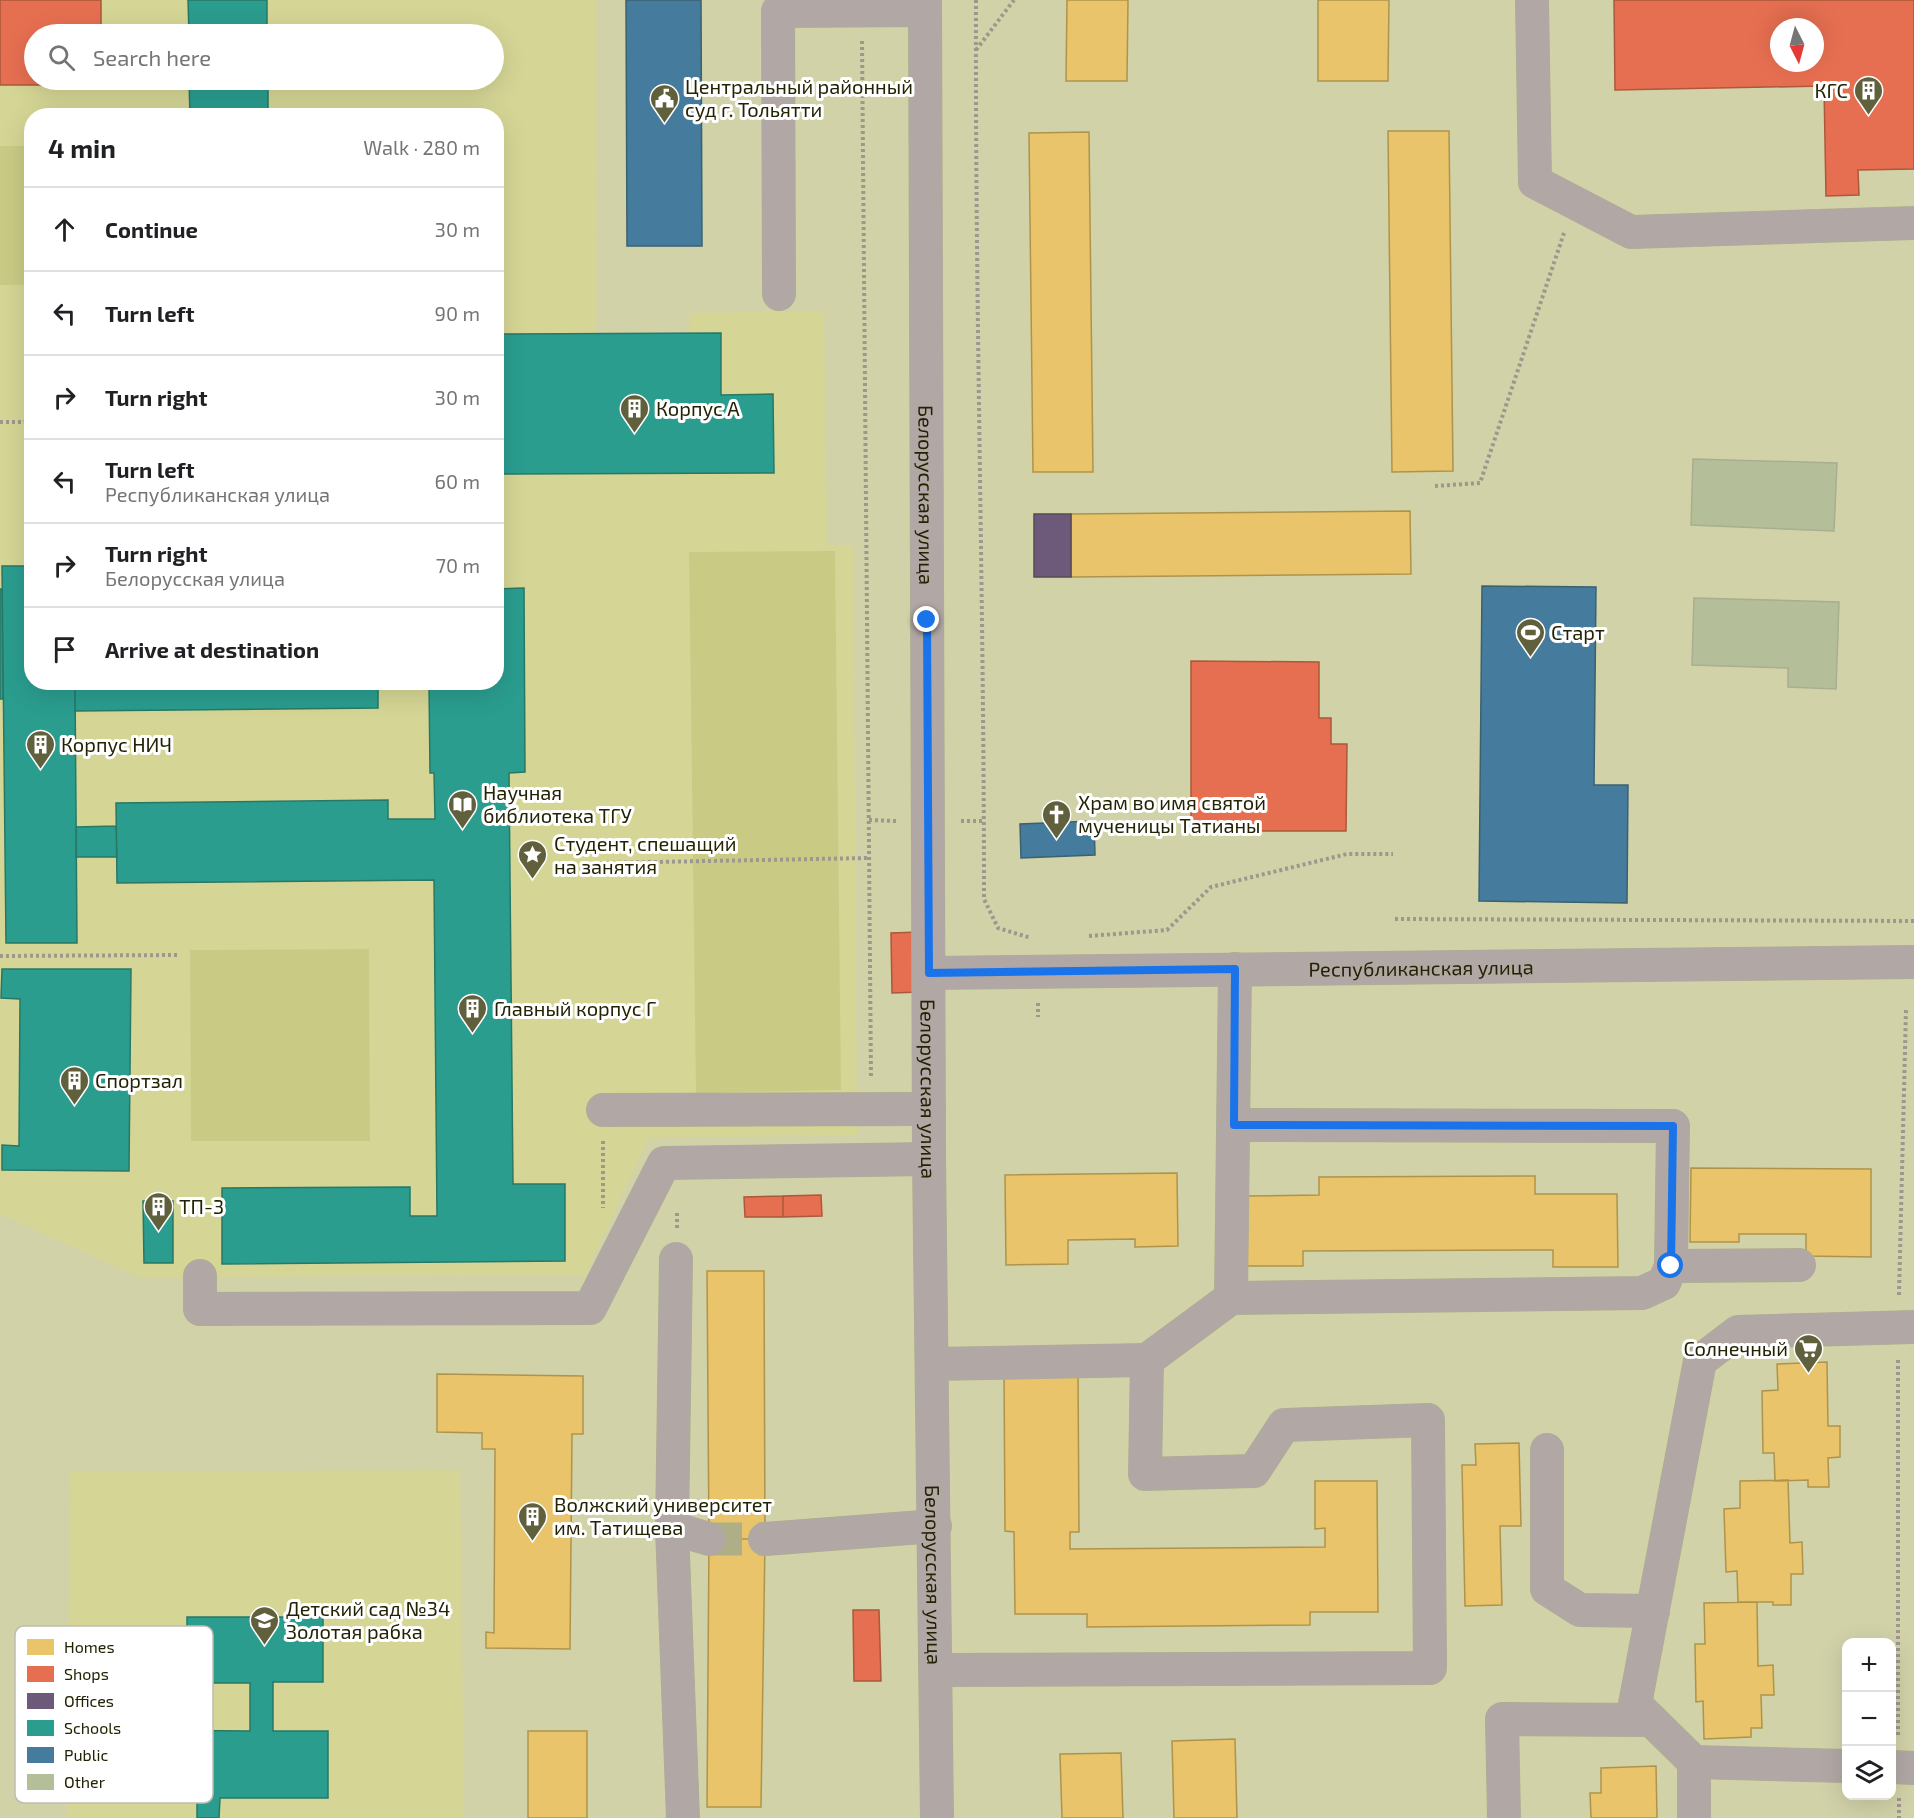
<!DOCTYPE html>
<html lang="en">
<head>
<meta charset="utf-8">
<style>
	:root { --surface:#fff; --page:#f6f6f6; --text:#202124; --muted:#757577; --line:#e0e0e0 }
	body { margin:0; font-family:"Exo 2",sans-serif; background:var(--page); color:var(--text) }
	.controls { position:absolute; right:18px; bottom:18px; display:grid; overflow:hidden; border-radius:12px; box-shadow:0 6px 24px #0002 }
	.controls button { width:54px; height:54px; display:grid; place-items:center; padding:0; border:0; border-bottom:2px solid var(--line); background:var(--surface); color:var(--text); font:30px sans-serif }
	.compass { position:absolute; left:1770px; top:18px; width:54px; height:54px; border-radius:50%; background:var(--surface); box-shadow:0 6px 24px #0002; rotate:174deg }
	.stop { position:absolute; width:18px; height:18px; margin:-14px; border:4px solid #1a73e8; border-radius:50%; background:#fff }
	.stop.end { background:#1a73e8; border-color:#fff; box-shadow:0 2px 6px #0008 }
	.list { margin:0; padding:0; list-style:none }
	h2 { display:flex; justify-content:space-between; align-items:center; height:78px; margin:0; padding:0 24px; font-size:26px }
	h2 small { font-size:20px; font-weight:400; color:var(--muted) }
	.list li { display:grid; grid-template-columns:39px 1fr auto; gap:18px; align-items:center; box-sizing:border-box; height:84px; padding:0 24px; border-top:2px solid var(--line) }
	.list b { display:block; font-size:22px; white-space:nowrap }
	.list p { margin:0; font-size:20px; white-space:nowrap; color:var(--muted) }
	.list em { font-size:20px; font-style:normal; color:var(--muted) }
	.icon { flex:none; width:33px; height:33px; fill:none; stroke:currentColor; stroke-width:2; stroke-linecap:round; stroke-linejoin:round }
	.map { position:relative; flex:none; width:1914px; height:1818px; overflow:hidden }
	.search { position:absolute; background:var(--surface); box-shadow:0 6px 24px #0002; left:24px; top:24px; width:480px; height:66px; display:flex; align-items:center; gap:15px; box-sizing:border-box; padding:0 21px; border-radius:33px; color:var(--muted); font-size:22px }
	.panel { position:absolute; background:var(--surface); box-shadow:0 6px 24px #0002; left:24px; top:108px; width:480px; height:582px; border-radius:24px }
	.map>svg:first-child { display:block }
	.built { fill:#d5d695; fill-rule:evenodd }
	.green { fill:#c9cb85 }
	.homes { fill:#e9c46a; stroke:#ae944b; stroke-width:1.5 }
	.shops { fill:#e76f51; stroke:#ac583a; stroke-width:1.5; fill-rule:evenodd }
	.offices { fill:#6d597a; stroke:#574957; stroke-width:1.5 }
	.schools { fill:#2a9d8f; stroke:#287865; stroke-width:1.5 }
	.public { fill:#457b9d; stroke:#3b616f; stroke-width:1.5 }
	.building { fill:#b4be98; stroke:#a8af8f; stroke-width:1.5 }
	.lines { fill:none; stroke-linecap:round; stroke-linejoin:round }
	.minor-tunnel { stroke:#aeaf87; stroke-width:33; stroke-dasharray:33 16; stroke-linecap:butt }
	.minor-casing { stroke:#aeaf8e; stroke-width:34 }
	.path { stroke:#9d978e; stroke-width:4; stroke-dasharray:3 3; stroke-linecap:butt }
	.minor { stroke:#b1a8a5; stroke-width:33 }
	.route { stroke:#1a73e8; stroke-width:8 }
	.labels { text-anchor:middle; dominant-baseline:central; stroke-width:6; stroke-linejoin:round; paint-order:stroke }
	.poi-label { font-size:20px; fill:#232304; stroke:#fff; text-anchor:start }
	.street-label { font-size:20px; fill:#232304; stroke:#fff }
	.key { fill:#fff; stroke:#bdbdb4; stroke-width:1.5 }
	.key-label { font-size:16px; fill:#232304 }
</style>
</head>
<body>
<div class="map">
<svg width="1914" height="1818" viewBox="0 0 1914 1818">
	<rect width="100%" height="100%" fill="#d1d2a8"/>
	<path class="built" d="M 0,0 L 595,0 L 596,334 L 690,333 L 690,313 L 824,311 L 827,545 L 853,546 L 857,1136 L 649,1137 L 585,1275 L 139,1277 L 0,1214 ZM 34,34 L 494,34 L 494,80 L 34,80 ZM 32,116 L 496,116 L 496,682 L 32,682 Z
		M 460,1470 L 464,1818 L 67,1818 L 70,1472 Z"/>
	<path class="green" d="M 0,146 L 31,146 L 31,285 L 0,285 Z
		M 835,551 L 841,1090 L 696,1093 L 689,552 Z
		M 369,949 L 370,1141 L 191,1141 L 190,950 Z"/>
	<path class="homes" d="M 1067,0 L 1128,0 L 1127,81 L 1066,81 Z
		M 1318,0 L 1389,0 L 1388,81 L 1318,81 Z
		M 1388,131 L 1449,131 L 1453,471 L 1392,472 Z
		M 1089,132 L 1093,472 L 1033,472 L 1029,133 Z
		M 1410,511 L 1411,574 L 1071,577 L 1071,514 Z
		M 1691,1168 L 1871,1169 L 1871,1257 L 1806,1256 L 1806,1234 L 1739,1234 L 1739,1242 L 1690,1242 Z
		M 1177,1173 L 1178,1246 L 1135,1247 L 1135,1239 L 1068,1240 L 1068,1264 L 1006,1265 L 1005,1175 Z
		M 1535,1176 L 1535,1194 L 1617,1194 L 1618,1267 L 1553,1267 L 1553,1250 L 1303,1251 L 1303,1266 L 1247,1266 L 1247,1196 L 1319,1195 L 1319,1177 Z
		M 707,1271 L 764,1271 L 765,1539 L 709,1539 Z
		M 1827,1362 L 1828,1426 L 1840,1426 L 1840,1457 L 1828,1458 L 1829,1487 L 1808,1487 L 1808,1480 L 1775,1481 L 1774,1453 L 1763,1453 L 1762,1391 L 1778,1390 L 1777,1364 Z
		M 1004,1371 L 1078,1371 L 1079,1532 L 1070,1532 L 1070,1549 L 1325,1547 L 1325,1528 L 1315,1529 L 1315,1481 L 1377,1481 L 1378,1612 L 1310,1612 L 1310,1625 L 1087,1627 L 1087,1614 L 1015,1614 L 1014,1532 L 1005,1531 Z
		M 437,1374 L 583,1376 L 583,1434 L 572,1434 L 570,1649 L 486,1648 L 486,1632 L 494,1633 L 495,1449 L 482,1449 L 482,1433 L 437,1432 Z
		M 1519,1443 L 1521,1526 L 1500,1526 L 1502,1605 L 1465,1606 L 1462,1465 L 1476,1465 L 1475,1444 Z
		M 1788,1480 L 1790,1543 L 1802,1542 L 1803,1574 L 1791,1574 L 1791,1605 L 1773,1605 L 1773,1602 L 1738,1602 L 1737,1571 L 1726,1572 L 1724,1509 L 1740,1508 L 1740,1481 Z
		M 709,1539 L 765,1539 L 761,1807 L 707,1807 Z
		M 1757,1602 L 1758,1666 L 1773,1665 L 1774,1695 L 1761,1695 L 1762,1728 L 1751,1728 L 1751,1737 L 1704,1739 L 1703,1701 L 1696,1702 L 1695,1644 L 1705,1644 L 1704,1603 Z
		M 528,1731 L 587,1731 L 587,1818 L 528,1818 Z
		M 1235,1739 L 1237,1818 L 1174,1818 L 1172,1741 Z
		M 1121,1753 L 1123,1818 L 1062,1818 L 1060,1754 Z
		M 1656,1766 L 1657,1818 L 1591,1818 L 1590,1793 L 1601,1793 L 1601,1768 Z"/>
	<path class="shops" d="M 0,0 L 101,0 L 101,34 L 34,34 L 34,80 L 101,80 L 101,85 L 0,85 Z
		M 1614,0 L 1914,0 L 1914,169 L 1858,170 L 1859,195 L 1826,196 L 1824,86 L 1615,90 ZM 1779,27 L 1815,27 L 1815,63 L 1779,63 Z
		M 1191,661 L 1319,662 L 1319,718 L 1331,718 L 1331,744 L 1347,744 L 1346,831 L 1191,831 Z
		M 919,932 L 920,992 L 892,993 L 891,933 Z
		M 821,1195 L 822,1216 L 783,1217 L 783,1196 Z
		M 783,1196 L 783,1217 L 745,1217 L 744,1197 Z
		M 853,1610 L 879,1610 L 881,1681 L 854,1681 Z"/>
	<path class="offices" d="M 1034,514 L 1071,514 L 1071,577 L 1034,577 Z"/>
	<path class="schools" d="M 188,0 L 267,0 L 267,34 L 189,34 Z
		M 189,80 L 268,80 L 268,116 L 190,116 Z
		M 721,333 L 721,395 L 773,394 L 774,473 L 496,474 L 496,334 Z
		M 2,566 L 32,566 L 32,682 L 75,682 L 77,943 L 6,943 Z
		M 524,588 L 525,772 L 509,773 L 513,1184 L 565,1184 L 565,1261 L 222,1264 L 222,1188 L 410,1187 L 410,1216 L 437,1216 L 434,880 L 117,883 L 116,803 L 388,800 L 388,819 L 435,819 L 434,773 L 430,773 L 429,682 L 496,682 L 496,589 Z
		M 0,589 L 2,589 L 3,699 L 0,699 Z
		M 75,682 L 378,682 L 378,708 L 75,711 Z
		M 116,826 L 117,857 L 76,857 L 76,827 Z
		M 2,969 L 131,969 L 129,1171 L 2,1170 L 2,1145 L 19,1146 L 20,999 L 1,998 Z
		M 143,1201 L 173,1201 L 173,1263 L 144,1263 Z
		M 187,1617 L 323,1617 L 323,1682 L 273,1682 L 273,1731 L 328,1731 L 328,1798 L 220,1798 L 219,1818 L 197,1818 L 197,1798 L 141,1798 L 141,1730 L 250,1731 L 250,1683 L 187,1683 Z"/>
	<path class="public" d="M 626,0 L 701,0 L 702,246 L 627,246 Z
		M 1482,586 L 1596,587 L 1594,785 L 1628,785 L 1627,903 L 1479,901 Z
		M 1094,821 L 1095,855 L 1021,858 L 1020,824 Z"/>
	<path class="building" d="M 1693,459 L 1837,463 L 1834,531 L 1691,525 Z
		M 1694,598 L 1839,602 L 1836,689 L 1788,687 L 1788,668 L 1692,665 Z"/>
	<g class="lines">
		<path class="minor-tunnel" d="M 709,1539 L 765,1539"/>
		<defs>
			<g id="minor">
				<path id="s1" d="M 925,0 L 929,1159 L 937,1818"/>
				<path d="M 1532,0 L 1535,182 L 1631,232 L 1914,223"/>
				<path d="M 779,294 L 778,11 L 925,10"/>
				<path id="s2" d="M 929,973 L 1914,962"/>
				<path d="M 603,1110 L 929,1109"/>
				<path d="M 676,1259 L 672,1528 L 709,1539"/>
				<path d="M 1671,1266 L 1799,1265"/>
				<path d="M 200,1276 L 200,1309 L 590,1308 L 664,1163 L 929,1159"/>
				<path d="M 1231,1298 L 1642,1293 L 1664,1283 L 1671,1266 L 1673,1126 L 1234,1125"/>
				<path d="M 932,1364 L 1147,1360"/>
				<path d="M 1547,1450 L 1547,1589 L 1580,1610 L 1653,1611"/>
				<path d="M 672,1528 L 683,1818"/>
				<path d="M 765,1539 L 935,1526"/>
				<path d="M 936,1670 L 1430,1668 L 1428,1420 L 1284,1425 L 1254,1471 L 1145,1474 L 1147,1360 L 1231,1298 L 1235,969"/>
				<path d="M 1694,1762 L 1694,1818"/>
				<path d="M 1846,1766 L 1694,1762 L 1635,1704 L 1700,1361 L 1738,1332 L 1914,1327"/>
				<path d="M 1892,1767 L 1914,1768"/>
				<path d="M 1504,1818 L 1502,1719 L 1650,1720"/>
			</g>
		</defs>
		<use href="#minor" class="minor-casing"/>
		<path class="path" d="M 976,0 C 975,300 984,599 984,899 L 998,928 L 1031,938
			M 862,41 L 871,1078
			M 976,50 L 1014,0
			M 0,422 L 25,422
			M 25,422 L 32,406
			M 25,422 L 32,431
			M 1435,486 L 1480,483 L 1564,233
			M 869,820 L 896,821
			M 961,821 L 984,821
			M 600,863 L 869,858
			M 1395,919 L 1914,921
			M 1089,936 L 1167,930 L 1211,887 L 1347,854 L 1393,854
			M 0,956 L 180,955
			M 1038,1003 L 1038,1017
			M 603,1141 L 603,1208
			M 677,1228 L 677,1212
			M 1899,1295 L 1906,1009
			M 1898,1360 L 1898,1736
			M 1899,1798 L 1899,1818"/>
		<use href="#minor" class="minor"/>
	</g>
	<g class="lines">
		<path class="route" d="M 927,620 L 929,973 L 1235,969 L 1234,1125 L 1673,1126 L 1671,1266"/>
	</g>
	<defs>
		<symbol id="building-pin" viewBox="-11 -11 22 30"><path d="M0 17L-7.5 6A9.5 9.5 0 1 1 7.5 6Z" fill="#60603d" stroke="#fff"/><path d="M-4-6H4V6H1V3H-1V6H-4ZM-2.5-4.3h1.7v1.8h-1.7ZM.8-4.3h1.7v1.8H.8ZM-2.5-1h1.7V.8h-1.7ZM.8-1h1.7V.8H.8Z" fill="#fff"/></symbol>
		<symbol id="civic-pin" viewBox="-11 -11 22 30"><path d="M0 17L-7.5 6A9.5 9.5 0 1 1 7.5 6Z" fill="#60603d" stroke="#fff"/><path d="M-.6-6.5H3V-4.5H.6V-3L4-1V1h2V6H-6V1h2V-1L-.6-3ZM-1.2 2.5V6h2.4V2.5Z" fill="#fff"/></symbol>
		<symbol id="stadium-pin" viewBox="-11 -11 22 30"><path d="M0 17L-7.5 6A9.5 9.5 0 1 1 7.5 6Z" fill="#60603d" stroke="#fff"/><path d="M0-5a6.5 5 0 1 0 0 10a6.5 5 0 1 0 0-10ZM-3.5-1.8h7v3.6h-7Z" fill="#fff"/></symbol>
		<symbol id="library-pin" viewBox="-11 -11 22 30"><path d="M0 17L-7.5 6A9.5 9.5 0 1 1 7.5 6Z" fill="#60603d" stroke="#fff"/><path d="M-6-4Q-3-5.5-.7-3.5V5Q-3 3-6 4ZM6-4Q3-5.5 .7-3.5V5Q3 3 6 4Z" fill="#fff"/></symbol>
		<symbol id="church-pin" viewBox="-11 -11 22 30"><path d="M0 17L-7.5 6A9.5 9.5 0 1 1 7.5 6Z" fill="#60603d" stroke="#fff"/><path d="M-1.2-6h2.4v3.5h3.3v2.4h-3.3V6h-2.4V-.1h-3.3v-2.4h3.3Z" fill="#fff"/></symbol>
		<symbol id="sight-pin" viewBox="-11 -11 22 30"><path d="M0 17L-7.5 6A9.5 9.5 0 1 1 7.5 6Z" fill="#60603d" stroke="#fff"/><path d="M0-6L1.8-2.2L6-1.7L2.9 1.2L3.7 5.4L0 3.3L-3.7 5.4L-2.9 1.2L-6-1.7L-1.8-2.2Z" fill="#fff"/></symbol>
		<symbol id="supermarket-pin" viewBox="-11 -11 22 30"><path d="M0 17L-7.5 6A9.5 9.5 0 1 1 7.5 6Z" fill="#60603d" stroke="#fff"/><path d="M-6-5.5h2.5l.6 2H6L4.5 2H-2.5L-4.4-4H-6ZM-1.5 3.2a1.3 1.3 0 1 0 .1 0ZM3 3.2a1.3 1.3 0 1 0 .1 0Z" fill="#fff"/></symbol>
		<symbol id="school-pin" viewBox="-11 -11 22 30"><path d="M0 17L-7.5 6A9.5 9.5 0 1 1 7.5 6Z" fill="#60603d" stroke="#fff"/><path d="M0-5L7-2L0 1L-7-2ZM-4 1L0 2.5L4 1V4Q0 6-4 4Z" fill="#fff"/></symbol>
	</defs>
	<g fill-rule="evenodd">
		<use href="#building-pin" x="1852" y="74" width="33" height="45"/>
		<use href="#civic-pin" x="648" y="82" width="33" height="45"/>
		<use href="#building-pin" x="618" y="392" width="33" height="45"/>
		<use href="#stadium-pin" x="1514" y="616" width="33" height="45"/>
		<use href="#building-pin" x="24" y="728" width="33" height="45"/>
		<use href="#library-pin" x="446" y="788" width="33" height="45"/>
		<use href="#church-pin" x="1040" y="798" width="33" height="45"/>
		<use href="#sight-pin" x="516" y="838" width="33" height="45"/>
		<use href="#building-pin" x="456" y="992" width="33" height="45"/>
		<use href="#building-pin" x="58" y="1064" width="33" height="45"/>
		<use href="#building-pin" x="142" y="1190" width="33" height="45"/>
		<use href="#supermarket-pin" x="1792" y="1332" width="33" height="45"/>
		<use href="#building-pin" x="516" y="1500" width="33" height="45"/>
		<use href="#school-pin" x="248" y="1604" width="33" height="45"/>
	</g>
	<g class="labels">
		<g class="poi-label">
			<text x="685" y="86">Центральный районный<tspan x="685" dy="23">суд г. Тольятти</tspan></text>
			<text x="1848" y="90" text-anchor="end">КГС</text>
			<text x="656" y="408">Корпус А</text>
			<text x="1551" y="632">Старт</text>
			<text x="61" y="744">Корпус НИЧ</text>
			<text x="483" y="792">Научная<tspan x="483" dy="23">библиотека ТГУ</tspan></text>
			<text x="1078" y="802">Храм во имя святой<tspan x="1078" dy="23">мученицы Татианы</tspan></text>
			<text x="554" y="843">Студент, спешащий<tspan x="554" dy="23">на занятия</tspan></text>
			<text x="494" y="1008">Главный корпус Г</text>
			<text x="95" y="1080">Спортзал</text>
			<text x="179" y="1206">ТП-3</text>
			<text x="1788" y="1348" text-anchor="end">Солнечный</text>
			<text x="554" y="1504">Волжский университет<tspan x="554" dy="23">им. Татищева</tspan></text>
			<text x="286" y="1608">Детский сад №34<tspan x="286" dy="23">Золотая рабка</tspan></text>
		</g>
		<g class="street-label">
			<text stroke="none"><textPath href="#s1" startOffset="495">Белорусская улица</textPath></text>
			<text stroke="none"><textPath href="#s2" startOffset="492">Республиканская улица</textPath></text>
			<text stroke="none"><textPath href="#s1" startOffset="1089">Белорусская улица</textPath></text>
			<text stroke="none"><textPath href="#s1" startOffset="1575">Белорусская улица</textPath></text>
		</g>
	</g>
	<rect x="15" y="1626" width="198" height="177" rx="9" class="key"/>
	<rect x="27" y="1639" width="27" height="16" fill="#e9c46a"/>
	<rect x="27" y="1666" width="27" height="16" fill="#e76f51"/>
	<rect x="27" y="1693" width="27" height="16" fill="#6d597a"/>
	<rect x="27" y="1720" width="27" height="16" fill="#2a9d8f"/>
	<rect x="27" y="1747" width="27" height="16" fill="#457b9d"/>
	<rect x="27" y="1774" width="27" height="16" fill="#b4be98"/>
	<g class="key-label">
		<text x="64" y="1653">Homes</text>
		<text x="64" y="1680">Shops</text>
		<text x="64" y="1707">Offices</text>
		<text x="64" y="1734">Schools</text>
		<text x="64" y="1761">Public</text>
		<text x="64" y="1788">Other</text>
	</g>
</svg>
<div class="controls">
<button>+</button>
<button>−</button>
<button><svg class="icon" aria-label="layers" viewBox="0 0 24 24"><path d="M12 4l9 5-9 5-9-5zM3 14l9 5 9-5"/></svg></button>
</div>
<svg class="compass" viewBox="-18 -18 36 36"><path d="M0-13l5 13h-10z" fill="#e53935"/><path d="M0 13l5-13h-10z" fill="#757577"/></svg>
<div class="stop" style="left:1671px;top:1266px"></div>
<div class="stop end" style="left:927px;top:620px"></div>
<div class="search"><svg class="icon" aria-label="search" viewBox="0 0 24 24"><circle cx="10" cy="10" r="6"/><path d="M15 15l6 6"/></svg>Search here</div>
<section class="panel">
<h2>4 min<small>Walk · 280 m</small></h2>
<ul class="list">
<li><svg class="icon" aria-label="ahead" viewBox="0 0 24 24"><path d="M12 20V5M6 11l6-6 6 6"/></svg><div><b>Continue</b></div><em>30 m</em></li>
<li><svg class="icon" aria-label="left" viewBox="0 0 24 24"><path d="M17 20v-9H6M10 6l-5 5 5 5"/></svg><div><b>Turn left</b></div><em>90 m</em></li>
<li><svg class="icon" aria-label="right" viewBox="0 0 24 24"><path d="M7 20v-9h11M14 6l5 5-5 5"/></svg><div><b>Turn right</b></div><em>30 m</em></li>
<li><svg class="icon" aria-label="left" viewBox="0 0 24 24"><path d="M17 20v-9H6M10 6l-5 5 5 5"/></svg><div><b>Turn left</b><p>Республиканская улица</p></div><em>60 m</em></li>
<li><svg class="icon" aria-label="right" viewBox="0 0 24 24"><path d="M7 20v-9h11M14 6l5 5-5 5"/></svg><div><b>Turn right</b><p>Белорусская улица</p></div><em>70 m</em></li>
<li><svg class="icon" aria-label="arrive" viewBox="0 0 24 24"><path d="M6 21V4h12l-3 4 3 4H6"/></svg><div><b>Arrive at destination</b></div></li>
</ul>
</section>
</div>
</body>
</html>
